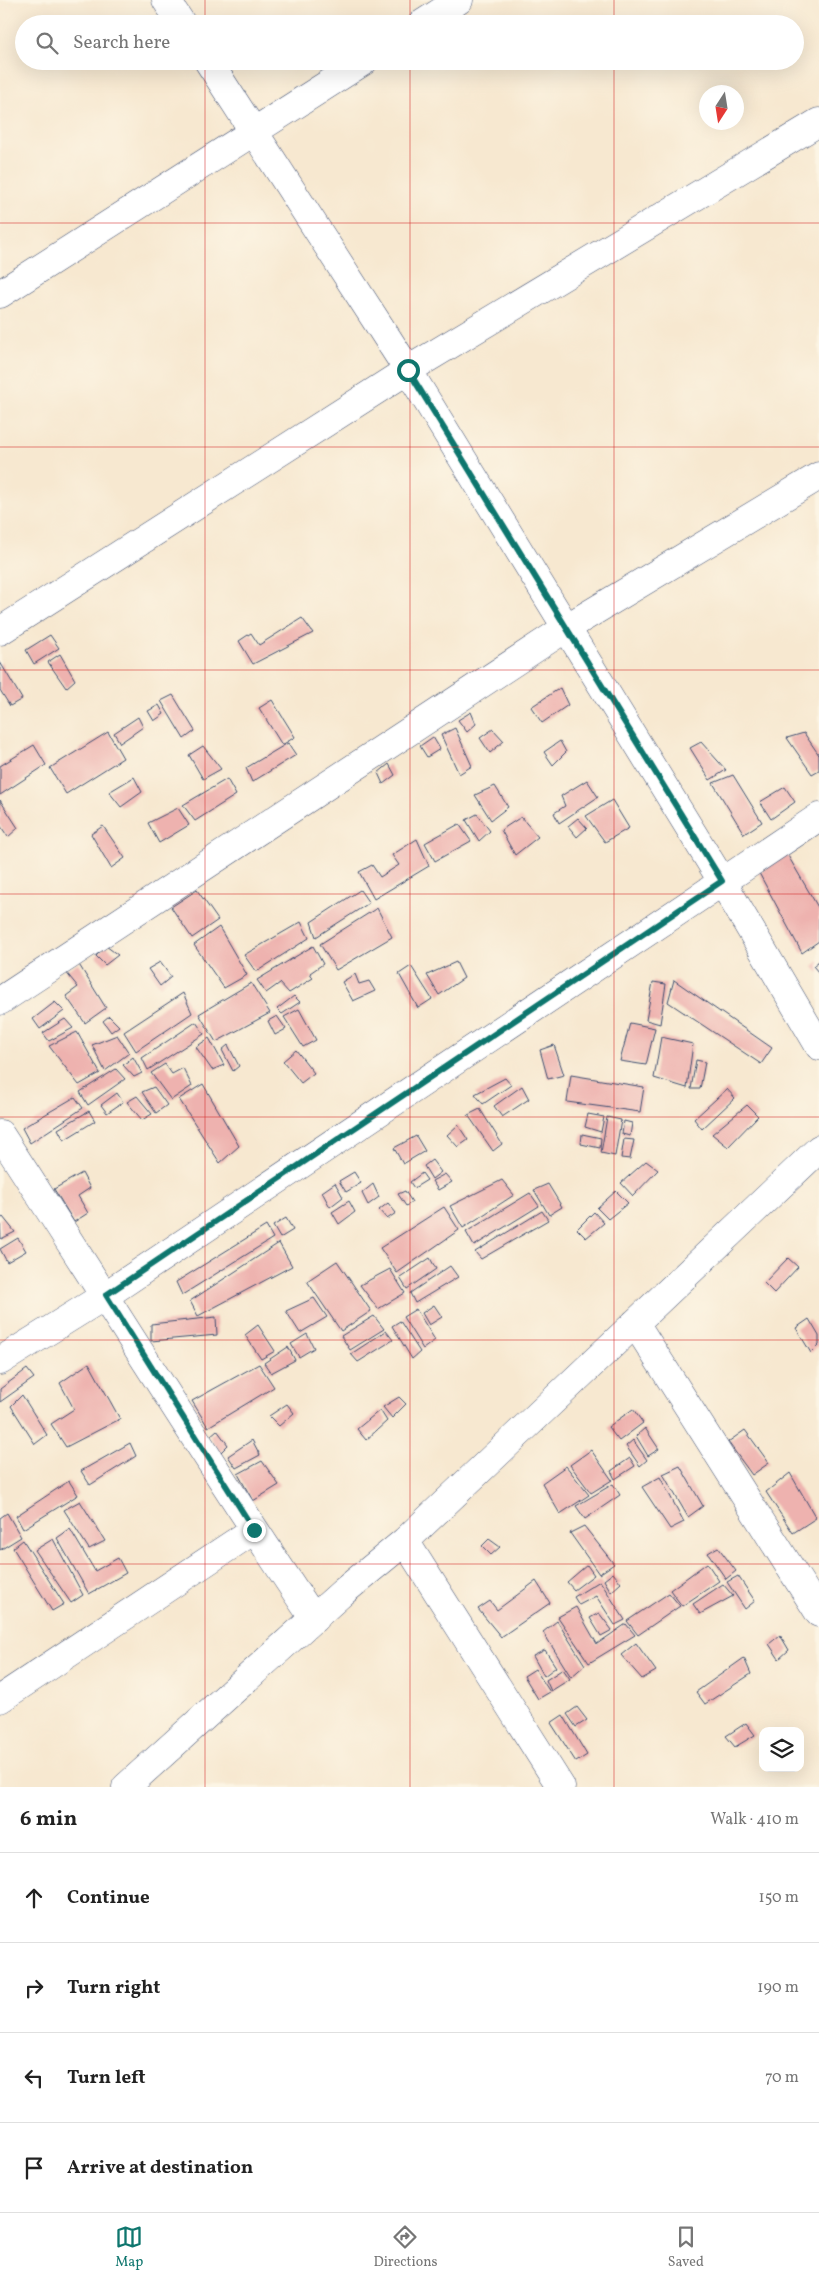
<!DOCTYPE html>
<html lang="en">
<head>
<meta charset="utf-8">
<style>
	:root { --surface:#fff; --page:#f2f2f2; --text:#222; --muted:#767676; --line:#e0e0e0; --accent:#0f766e }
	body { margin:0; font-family:Vollkorn,serif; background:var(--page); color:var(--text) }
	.controls { position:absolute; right:15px; bottom:15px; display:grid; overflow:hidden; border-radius:10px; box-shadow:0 5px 20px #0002 }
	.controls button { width:45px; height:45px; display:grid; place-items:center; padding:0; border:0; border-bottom:1px solid var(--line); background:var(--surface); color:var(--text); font:25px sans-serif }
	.compass { position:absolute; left:699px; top:85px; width:45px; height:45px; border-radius:50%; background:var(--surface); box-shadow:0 5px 20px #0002; rotate:192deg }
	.stop { position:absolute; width:15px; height:15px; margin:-11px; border:4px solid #0f766e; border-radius:50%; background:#fff }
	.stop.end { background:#0f766e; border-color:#fff; box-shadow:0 1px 5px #0008 }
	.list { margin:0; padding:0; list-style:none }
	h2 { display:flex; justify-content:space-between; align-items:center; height:65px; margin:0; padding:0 20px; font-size:21px }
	h2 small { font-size:16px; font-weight:400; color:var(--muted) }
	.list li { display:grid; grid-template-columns:32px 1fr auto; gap:15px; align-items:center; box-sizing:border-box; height:90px; padding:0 20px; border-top:1px solid var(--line) }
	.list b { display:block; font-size:19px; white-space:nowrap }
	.list em { font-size:16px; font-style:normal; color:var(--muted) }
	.icon { flex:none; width:28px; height:28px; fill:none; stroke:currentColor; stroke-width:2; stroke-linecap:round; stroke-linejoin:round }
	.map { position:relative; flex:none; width:819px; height:1787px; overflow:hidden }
	.search { position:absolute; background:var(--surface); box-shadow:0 5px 20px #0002; left:15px; right:15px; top:15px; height:55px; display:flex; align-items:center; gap:12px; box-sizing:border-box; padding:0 18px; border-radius:28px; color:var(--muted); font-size:19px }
	.sheet { height:425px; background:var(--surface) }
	nav { display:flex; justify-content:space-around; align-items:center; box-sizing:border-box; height:70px; border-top:1px solid var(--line); background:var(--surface); font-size:14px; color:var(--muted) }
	nav a { display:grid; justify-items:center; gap:2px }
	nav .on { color:var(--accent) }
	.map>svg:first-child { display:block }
	.building { fill:#eeb2af }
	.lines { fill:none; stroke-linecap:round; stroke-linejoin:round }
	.minor-casing { stroke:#3c4b6f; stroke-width:29 }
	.minor { stroke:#fff; stroke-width:28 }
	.route { stroke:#0f766e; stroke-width:6 }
	.grid { fill:none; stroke:#d62828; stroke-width:1; stroke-opacity:0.55 }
</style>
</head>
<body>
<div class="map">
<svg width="819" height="1787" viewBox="0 0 819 1787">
	<rect width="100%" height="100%" fill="#fcf5e5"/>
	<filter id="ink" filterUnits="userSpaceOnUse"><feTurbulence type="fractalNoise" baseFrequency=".02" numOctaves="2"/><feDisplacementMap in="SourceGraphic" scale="10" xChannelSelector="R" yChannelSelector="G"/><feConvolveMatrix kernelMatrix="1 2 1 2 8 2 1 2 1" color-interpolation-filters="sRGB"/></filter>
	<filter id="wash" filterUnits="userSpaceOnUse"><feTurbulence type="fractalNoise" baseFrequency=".0096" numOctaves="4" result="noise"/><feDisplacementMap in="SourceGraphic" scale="20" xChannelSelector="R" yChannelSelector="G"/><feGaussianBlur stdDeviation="1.12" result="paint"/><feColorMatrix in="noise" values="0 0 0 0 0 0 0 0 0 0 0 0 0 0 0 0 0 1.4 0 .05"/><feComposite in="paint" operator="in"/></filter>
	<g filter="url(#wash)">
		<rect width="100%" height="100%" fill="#f7e8d0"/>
		<g id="blocks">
			<path class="building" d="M 302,618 L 313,633 L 253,664 L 239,641 L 251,633 L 259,645 Z
				M 50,635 L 59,648 L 34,664 L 26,650 Z
				M 60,654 L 75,680 L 66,688 L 48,662 Z
				M 0,662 L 22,699 L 10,706 L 0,690 Z
				M 560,688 L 568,705 L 542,723 L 531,707 Z
				M 173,695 L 195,731 L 184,739 L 161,701 Z
				M 272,700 L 295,737 L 282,745 L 259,708 Z
				M 159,705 L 164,714 L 154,721 L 148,711 Z
				M 471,712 L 476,724 L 467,732 L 458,720 Z
				M 138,717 L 143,727 L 120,743 L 114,733 Z
				M 455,728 L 472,766 L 459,774 L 441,735 Z
				M 493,729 L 504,741 L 490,753 L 480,738 Z
				M 108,732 L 123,758 L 66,794 L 50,768 Z
				M 804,733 L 819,755 L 819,770 L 812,774 L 787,738 Z
				M 433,737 L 440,749 L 427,757 L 420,746 Z
				M 560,741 L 566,752 L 553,765 L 544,752 Z
				M 701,742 L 726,770 L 710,780 L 690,748 Z
				M 288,743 L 296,755 L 252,782 L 246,768 Z
				M 34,745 L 46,765 L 0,795 L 0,766 Z
				M 203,746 L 221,769 L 203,779 L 189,755 Z
				M 389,764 L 395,775 L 383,784 L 378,773 Z
				M 733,775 L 762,822 L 744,834 L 713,783 Z
				M 134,777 L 142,792 L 121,807 L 109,792 Z
				M 227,779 L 236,795 L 195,821 L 183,805 Z
				M 587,780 L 598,797 L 559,823 L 554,813 L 565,806 L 561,796 Z
				M 495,786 L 508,807 L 491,820 L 475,795 Z
				M 785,787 L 795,802 L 771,819 L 760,802 Z
				M 0,800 L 18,828 L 8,837 L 0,825 Z
				M 612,800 L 629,828 L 605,842 L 586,816 Z
				M 178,808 L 189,825 L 159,843 L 148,823 Z
				M 477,814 L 490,831 L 479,841 L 466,820 Z
				M 521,817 L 538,837 L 515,855 L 501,830 Z
				M 578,818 L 587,828 L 577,837 L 568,826 Z
				M 459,824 L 471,841 L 435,861 L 425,843 Z
				M 103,826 L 125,858 L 111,868 L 91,834 Z
				M 417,839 L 429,866 L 374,899 L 359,872 L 372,865 L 380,877 L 399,865 L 392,855 Z
				M 787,854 L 819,909 L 819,941 L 802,953 L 759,873 Z
				M 197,890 L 218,920 L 192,938 L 171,907 Z
				M 360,890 L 369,903 L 316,937 L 311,922 Z
				M 377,908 L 392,937 L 336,970 L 320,944 Z
				M 301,922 L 309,938 L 256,972 L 244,955 Z
				M 219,927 L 247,975 L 224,988 L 194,945 Z
				M 106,946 L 118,955 L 105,965 L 96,956 Z
				M 313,946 L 323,964 L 310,973 L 313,978 L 289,993 L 280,983 L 266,993 L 257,980 Z
				M 819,961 L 819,973 L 813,966 Z
				M 160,962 L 171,977 L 160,986 L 148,969 Z
				M 456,962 L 464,978 L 439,995 L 427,975 Z
				M 78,963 L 106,1008 L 85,1023 L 66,996 L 78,987 L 65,971 Z
				M 411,966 L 432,999 L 418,1008 L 399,974 Z
				M 355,974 L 359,984 L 369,981 L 375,991 L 353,1001 L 342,982 Z
				M 674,980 L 772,1048 L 761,1064 L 668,1002 Z
				M 653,982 L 666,984 L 660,1024 L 646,1020 Z
				M 251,983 L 270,1013 L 216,1042 L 199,1014 Z
				M 183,993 L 192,1013 L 136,1051 L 124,1032 Z
				M 294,996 L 300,1002 L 282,1014 L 277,1009 Z
				M 55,1002 L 64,1011 L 40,1029 L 33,1019 Z
				M 299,1009 L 316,1040 L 303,1047 L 284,1017 Z
				M 109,1016 L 119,1026 L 111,1032 L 103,1021 Z
				M 277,1016 L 286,1029 L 275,1035 L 268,1021 Z
				M 65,1019 L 73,1028 L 49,1041 L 43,1033 Z
				M 196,1022 L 204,1034 L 148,1070 L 142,1058 Z
				M 630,1023 L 655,1028 L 646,1065 L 620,1061 Z
				M 77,1032 L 100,1073 L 79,1085 L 49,1046 Z
				M 117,1035 L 129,1053 L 105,1071 L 92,1045 Z
				M 661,1037 L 693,1044 L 687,1088 L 654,1078 Z
				M 209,1038 L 224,1065 L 212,1070 L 196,1047 Z
				M 228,1045 L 239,1066 L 233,1071 L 222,1050 Z
				M 554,1045 L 564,1075 L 548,1079 L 540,1050 Z
				M 296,1050 L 314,1073 L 301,1083 L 283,1061 Z
				M 133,1057 L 142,1073 L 134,1077 L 123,1065 Z
				M 696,1060 L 705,1062 L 700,1089 L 691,1089 Z
				M 165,1064 L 172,1074 L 183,1068 L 192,1086 L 171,1100 L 151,1073 Z
				M 116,1069 L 125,1079 L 88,1105 L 80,1092 Z
				M 571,1075 L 644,1087 L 640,1112 L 567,1102 Z
				M 505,1078 L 511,1085 L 483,1104 L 475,1094 Z
				M 203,1084 L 239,1146 L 220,1163 L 179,1099 Z
				M 522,1086 L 529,1099 L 502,1117 L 494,1106 Z
				M 154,1087 L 167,1105 L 156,1113 L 142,1092 Z
				M 727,1089 L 735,1098 L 702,1129 L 694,1119 Z
				M 117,1093 L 123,1102 L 107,1113 L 101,1105 Z
				M 137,1096 L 152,1114 L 142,1120 L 127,1102 Z
				M 75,1097 L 83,1108 L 30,1143 L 22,1128 Z
				M 747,1105 L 758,1116 L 728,1147 L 712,1134 Z
				M 480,1109 L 502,1144 L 493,1151 L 468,1115 Z
				M 89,1111 L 95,1121 L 64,1140 L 58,1129 Z
				M 588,1114 L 604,1117 L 601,1132 L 585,1127 Z
				M 607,1117 L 621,1120 L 615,1156 L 601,1153 Z
				M 624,1121 L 632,1123 L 630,1136 L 622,1134 Z
				M 458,1125 L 468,1140 L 458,1147 L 447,1135 Z
				M 582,1134 L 601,1138 L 600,1148 L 581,1144 Z
				M 416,1136 L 425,1151 L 403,1164 L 394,1148 Z
				M 624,1139 L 634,1140 L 630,1159 L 621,1158 Z
				M 432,1160 L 441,1172 L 432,1179 L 424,1166 Z
				M 646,1161 L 658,1170 L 633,1196 L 621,1183 Z
				M 354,1172 L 361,1183 L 346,1192 L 339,1181 Z
				M 82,1173 L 90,1188 L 78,1196 L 88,1213 L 74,1222 L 54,1189 Z
				M 422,1173 L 427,1180 L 414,1188 L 410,1182 Z
				M 445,1174 L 452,1182 L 438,1190 L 432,1181 Z
				M 502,1180 L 514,1195 L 463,1228 L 450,1206 Z
				M 335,1183 L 343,1197 L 330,1207 L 322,1192 Z
				M 373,1184 L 379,1197 L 368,1205 L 362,1193 Z
				M 548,1184 L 562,1207 L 549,1215 L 534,1190 Z
				M 405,1191 L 412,1202 L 406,1206 L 398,1194 Z
				M 616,1191 L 628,1203 L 608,1219 L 597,1208 Z
				M 530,1193 L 539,1206 L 474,1246 L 466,1232 Z
				M 349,1201 L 355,1212 L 339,1224 L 332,1212 Z
				M 388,1203 L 396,1213 L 387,1219 L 379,1210 Z
				M 444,1207 L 459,1230 L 397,1273 L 380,1248 Z
				M 542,1211 L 548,1220 L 481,1259 L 475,1252 Z
				M 594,1212 L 604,1223 L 586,1238 L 577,1229 Z
				M 3,1217 L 15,1232 L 1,1239 L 0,1219 Z
				M 286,1218 L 293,1230 L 280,1238 L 273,1226 Z
				M 266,1226 L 273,1238 L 182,1295 L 176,1282 Z
				M 18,1238 L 26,1251 L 7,1262 L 0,1249 Z
				M 279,1243 L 292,1266 L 198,1316 L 190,1301 Z
				M 430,1258 L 436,1269 L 407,1289 L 400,1278 Z
				M 788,1258 L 798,1267 L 774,1293 L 764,1283 Z
				M 337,1261 L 371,1311 L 341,1331 L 307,1281 Z
				M 450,1266 L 458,1277 L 415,1303 L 410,1293 Z
				M 390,1269 L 405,1293 L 378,1309 L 360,1285 Z
				M 314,1298 L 327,1317 L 300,1333 L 286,1311 Z
				M 434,1305 L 442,1317 L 429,1325 L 422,1313 Z
				M 416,1309 L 435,1340 L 423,1349 L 403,1317 Z
				M 374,1316 L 384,1329 L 350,1350 L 341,1336 Z
				M 216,1317 L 217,1335 L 151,1341 L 151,1324 Z
				M 809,1319 L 819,1336 L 819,1345 L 811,1353 L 796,1328 Z
				M 400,1321 L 420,1352 L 412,1359 L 392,1326 Z
				M 258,1325 L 275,1351 L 261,1359 L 245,1335 Z
				M 386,1331 L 393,1340 L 358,1362 L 351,1354 Z
				M 307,1334 L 314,1348 L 299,1357 L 291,1344 Z
				M 288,1347 L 295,1360 L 271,1373 L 264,1363 Z
				M 89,1363 L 120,1419 L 66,1447 L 51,1424 L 74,1409 L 60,1383 Z
				M 259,1364 L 274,1387 L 208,1427 L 192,1401 Z
				M 27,1369 L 34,1378 L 0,1402 L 0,1389 Z
				M 22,1395 L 47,1435 L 35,1444 L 11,1406 Z
				M 399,1397 L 406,1404 L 392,1418 L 383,1407 Z
				M 287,1404 L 294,1413 L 279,1426 L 269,1416 Z
				M 633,1409 L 643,1423 L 619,1441 L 608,1427 Z
				M 380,1410 L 387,1421 L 366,1440 L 357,1429 Z
				M 645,1428 L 659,1449 L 648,1456 L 636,1436 Z
				M 217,1430 L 228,1445 L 220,1453 L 210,1436 Z
				M 745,1430 L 769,1463 L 752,1475 L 728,1442 Z
				M 252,1440 L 260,1455 L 236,1468 L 228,1456 Z
				M 633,1440 L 647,1460 L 640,1466 L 626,1446 Z
				M 130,1443 L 136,1456 L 90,1485 L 81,1471 Z
				M 591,1450 L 612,1480 L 591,1493 L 570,1465 Z
				M 630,1458 L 635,1466 L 615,1479 L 611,1471 Z
				M 262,1461 L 279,1485 L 253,1501 L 238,1474 Z
				M 566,1466 L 589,1495 L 560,1514 L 542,1483 Z
				M 680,1466 L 703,1506 L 688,1517 L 663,1474 Z
				M 790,1473 L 816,1518 L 793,1533 L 766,1492 Z
				M 660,1477 L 684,1522 L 670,1529 L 642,1487 Z
				M 69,1481 L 78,1495 L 23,1529 L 16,1516 Z
				M 613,1484 L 620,1495 L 585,1519 L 576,1506 Z
				M 80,1501 L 105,1541 L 89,1549 L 64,1510 Z
				M 7,1513 L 21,1537 L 0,1550 L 0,1518 Z
				M 584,1526 L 614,1564 L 599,1574 L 570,1533 Z
				M 70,1529 L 95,1571 L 118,1558 L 126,1573 L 89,1594 L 57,1538 Z
				M 53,1539 L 83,1595 L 71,1603 L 35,1550 Z
				M 489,1539 L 500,1547 L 491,1555 L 482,1546 Z
				M 23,1540 L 64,1604 L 52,1611 L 13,1548 Z
				M 718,1547 L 736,1571 L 726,1579 L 708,1553 Z
				M 707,1563 L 719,1581 L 682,1606 L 670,1590 Z
				M 587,1565 L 594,1575 L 574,1590 L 567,1582 Z
				M 613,1573 L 621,1583 L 611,1592 L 604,1580 Z
				M 738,1576 L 755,1601 L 745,1609 L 727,1582 Z
				M 536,1581 L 550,1603 L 501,1637 L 478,1609 L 490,1601 L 497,1610 Z
				M 600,1581 L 625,1620 L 615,1625 L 596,1596 L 579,1605 L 574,1597 Z
				M 723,1584 L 733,1596 L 700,1614 L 693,1604 Z
				M 669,1593 L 680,1606 L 638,1635 L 627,1621 Z
				M 576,1607 L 597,1644 L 626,1624 L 635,1635 L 589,1663 L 558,1617 Z
				M 599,1613 L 612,1630 L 601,1636 L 590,1618 Z
				M 557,1621 L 585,1665 L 571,1677 L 543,1632 Z
				M 780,1635 L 789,1650 L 779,1659 L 769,1644 Z
				M 636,1643 L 656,1671 L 642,1679 L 621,1655 Z
				M 545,1650 L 556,1667 L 544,1676 L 533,1656 Z
				M 744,1658 L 751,1674 L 705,1704 L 696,1692 Z
				M 535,1669 L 550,1692 L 538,1699 L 524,1676 Z
				M 563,1669 L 570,1679 L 551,1691 L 546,1680 Z
				M 577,1707 L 587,1720 L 576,1727 L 567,1714 Z
				M 563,1715 L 587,1755 L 576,1762 L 551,1723 Z
				M 746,1723 L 755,1735 L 735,1747 L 726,1736 Z"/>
		</g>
	</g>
	<g filter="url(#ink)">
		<use href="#blocks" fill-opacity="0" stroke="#3c4b6f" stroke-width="1"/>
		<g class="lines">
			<defs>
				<path id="minor" d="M 166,0 L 182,24
					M 422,24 L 459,0
					M 208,61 L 408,370 L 722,881 L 819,1046
					M 0,294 L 364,61
					M 0,631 L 408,370 L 819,122
					M 0,1001 L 566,628 L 819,476
					M 0,1134 C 105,1295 206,1459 314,1619
					M 635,1323 L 819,1613
					M 0,1361 L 106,1295 L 819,817
					M 405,1541 L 561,1787
					M 0,1699 L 254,1530
					M 126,1787 L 343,1592 L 405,1541 L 819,1149"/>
			</defs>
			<use href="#minor" class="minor-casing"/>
			<use href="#minor" class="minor"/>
		</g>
	</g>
	<g class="lines" filter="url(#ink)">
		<path class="route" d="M 254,1530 L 106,1295 L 722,881 L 408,370"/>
	</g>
	<path class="grid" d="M 205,0 L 205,24M 410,0 L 410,24M 614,0 L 614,24M 205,61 L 205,1787M 410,61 L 410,1787M 614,61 L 614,1787M 0,223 L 819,223M 0,447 L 819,447M 0,670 L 819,670M 0,894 L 819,894M 0,1117 L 819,1117M 0,1340 L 819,1340M 0,1564 L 819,1564"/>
</svg>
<div class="controls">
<button><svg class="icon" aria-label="layers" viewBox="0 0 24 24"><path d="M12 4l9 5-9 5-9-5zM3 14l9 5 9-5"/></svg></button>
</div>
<svg class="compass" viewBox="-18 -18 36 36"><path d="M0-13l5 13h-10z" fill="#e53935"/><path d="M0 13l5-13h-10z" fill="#767676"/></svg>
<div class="stop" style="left:408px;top:370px"></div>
<div class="stop end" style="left:254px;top:1530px"></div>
<div class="search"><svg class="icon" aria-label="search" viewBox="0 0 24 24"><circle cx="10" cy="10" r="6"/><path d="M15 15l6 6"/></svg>Search here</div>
</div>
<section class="sheet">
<h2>6 min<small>Walk · 410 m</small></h2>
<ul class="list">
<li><svg class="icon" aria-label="ahead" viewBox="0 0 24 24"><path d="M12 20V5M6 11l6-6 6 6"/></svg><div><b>Continue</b></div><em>150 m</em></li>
<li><svg class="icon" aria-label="right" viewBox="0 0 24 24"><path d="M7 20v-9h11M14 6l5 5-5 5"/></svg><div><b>Turn right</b></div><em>190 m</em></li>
<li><svg class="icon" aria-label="left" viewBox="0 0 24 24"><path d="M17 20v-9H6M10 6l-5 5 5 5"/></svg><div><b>Turn left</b></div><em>70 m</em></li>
<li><svg class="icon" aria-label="arrive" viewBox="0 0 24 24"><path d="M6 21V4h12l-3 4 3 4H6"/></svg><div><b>Arrive at destination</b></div></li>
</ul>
</section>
<nav>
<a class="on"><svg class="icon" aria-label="map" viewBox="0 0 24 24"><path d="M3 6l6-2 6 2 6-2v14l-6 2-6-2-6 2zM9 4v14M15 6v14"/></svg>Map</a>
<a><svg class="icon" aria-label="directions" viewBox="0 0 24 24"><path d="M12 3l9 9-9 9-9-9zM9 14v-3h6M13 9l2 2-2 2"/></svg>Directions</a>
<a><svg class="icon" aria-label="saved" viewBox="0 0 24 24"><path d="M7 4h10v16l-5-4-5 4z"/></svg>Saved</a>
</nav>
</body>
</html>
